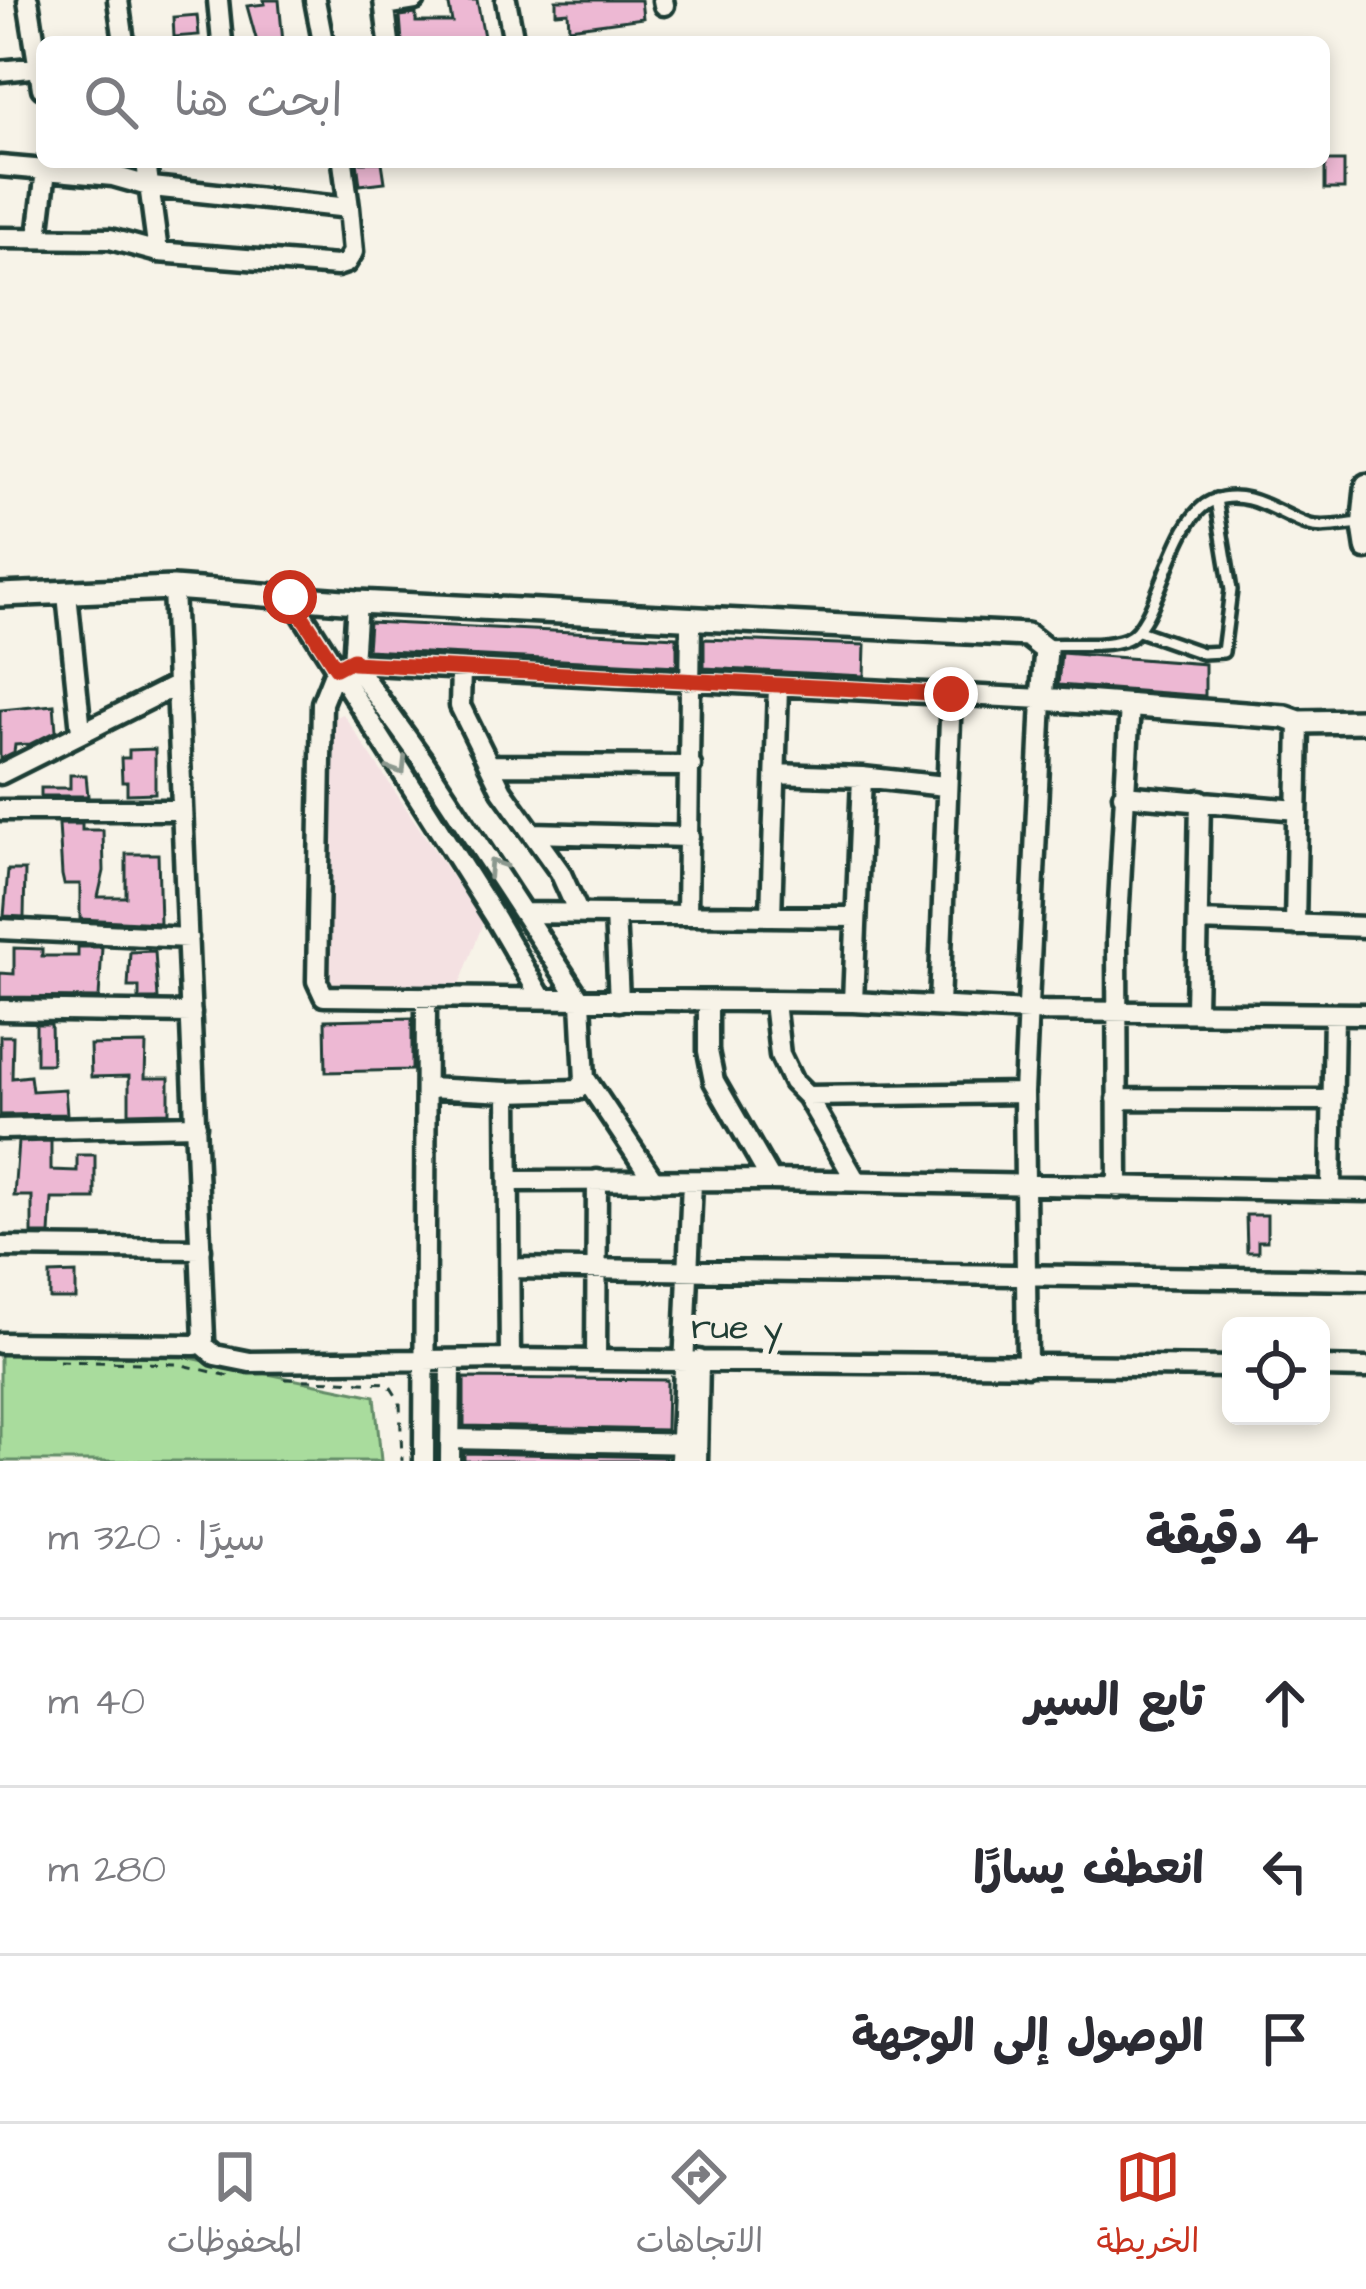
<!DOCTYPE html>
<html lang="ar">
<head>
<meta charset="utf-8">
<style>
	:root { --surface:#fff; --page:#f2f2f3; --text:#2b2b33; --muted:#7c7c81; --line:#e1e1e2; --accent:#c8321e }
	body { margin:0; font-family:"Architects Daughter","Playpen Sans Arabic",sans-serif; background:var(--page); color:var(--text); direction:rtl }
	.controls { position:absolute; right:36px; bottom:36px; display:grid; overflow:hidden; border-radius:18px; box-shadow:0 6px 18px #0003 }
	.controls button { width:108px; height:108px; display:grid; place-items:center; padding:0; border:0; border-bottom:3px solid var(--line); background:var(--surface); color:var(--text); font:60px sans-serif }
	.stop { position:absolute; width:36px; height:36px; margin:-27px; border:9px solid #c8321e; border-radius:50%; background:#fff }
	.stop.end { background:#c8321e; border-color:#fff; box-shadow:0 3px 12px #0008 }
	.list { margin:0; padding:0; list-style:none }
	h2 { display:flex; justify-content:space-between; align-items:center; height:156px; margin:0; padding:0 48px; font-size:51px }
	h2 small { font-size:39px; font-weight:400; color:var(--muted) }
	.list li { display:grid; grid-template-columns:78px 1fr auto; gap:36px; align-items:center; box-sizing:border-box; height:168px; padding:0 48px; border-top:3px solid var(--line) }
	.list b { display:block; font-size:45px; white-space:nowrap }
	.list em { font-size:39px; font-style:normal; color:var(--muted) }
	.icon { flex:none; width:66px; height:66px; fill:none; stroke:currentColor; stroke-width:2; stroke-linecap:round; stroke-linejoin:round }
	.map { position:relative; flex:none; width:1366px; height:1461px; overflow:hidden; direction:ltr }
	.search { position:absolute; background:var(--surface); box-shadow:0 6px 18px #0003; left:36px; right:36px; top:36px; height:132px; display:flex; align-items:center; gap:30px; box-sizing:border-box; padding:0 42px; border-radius:18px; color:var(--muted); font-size:45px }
	.sheet { height:660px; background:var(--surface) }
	nav { display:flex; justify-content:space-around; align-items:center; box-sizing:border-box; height:168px; border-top:3px solid var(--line); background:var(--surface); font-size:33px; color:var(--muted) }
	nav a { display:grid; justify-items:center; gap:6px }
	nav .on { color:var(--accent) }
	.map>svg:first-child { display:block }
	.built { fill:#f4e1e2 }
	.green { fill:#a9dc9d; stroke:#648c68; stroke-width:3 }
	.building { fill:#edb8d3; stroke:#1f3d34; stroke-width:3 }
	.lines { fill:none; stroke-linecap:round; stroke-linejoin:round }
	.service-casing { stroke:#1f3d34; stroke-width:18 }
	.minor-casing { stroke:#1f3d34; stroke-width:27 }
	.tertiary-casing { stroke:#1f3d34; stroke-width:30 }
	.path { stroke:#1f3d34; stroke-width:3; stroke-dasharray:9 9; stroke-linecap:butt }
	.service { stroke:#f7f3e8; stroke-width:9 }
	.minor { stroke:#f7f3e8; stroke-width:18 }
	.tertiary { stroke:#f7f3e8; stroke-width:21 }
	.oneway { stroke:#8b988e }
	.route { stroke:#c8321e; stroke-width:15 }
	.labels { text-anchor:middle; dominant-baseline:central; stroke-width:12; stroke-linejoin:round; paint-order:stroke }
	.street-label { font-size:36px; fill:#1f3d34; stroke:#f7f3e8 }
</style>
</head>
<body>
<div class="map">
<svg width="1366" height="1461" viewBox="0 0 1366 1461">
	<rect width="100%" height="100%" fill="#f7f3e8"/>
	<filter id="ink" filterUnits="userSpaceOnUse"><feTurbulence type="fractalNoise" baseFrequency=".00833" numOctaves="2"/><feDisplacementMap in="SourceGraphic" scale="24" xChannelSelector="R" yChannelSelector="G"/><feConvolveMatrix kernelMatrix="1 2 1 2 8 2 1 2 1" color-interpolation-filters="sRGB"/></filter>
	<g filter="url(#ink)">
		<path class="built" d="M 343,714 L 483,923 L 459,986 L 322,983 L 330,719 Z"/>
		<path class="green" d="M 0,1353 L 171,1354 L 375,1396 L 381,1461 L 0,1461 Z"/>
		<path class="building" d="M 264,0 L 279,0 L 283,42 L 257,42 L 247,6 L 265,4 Z
			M 448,0 L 477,0 L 485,42 L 402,42 L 400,16 L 416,14 L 416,22 L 452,22 Z
			M 556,0 L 641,0 L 643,18 L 569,28 L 568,12 L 556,13 Z
			M 197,15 L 199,35 L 174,37 L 173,17 Z
			M 1325,161 L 1344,161 L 1344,189 L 1325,189 Z
			M 357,162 L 382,162 L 385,182 L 360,185 Z
			M 369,622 L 677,637 L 677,666 L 367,650 Z
			M 704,639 L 865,645 L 864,676 L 704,668 Z
			M 1061,653 L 1205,664 L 1205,696 L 1058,685 Z
			M 54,705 L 56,731 L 30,744 L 15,745 L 14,752 L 0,759 L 0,710 Z
			M 155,749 L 155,793 L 127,794 L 127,782 L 122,782 L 121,758 L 129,758 L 129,750 Z
			M 70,775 L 86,775 L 88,796 L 41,796 L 41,788 L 70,788 Z
			M 59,824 L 82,824 L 82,830 L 103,830 L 104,871 L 98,897 L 126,897 L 126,854 L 158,854 L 160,923 L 80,919 L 80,884 L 64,884 L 62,875 Z
			M 8,870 L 25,870 L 24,917 L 4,916 Z
			M 78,947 L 102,947 L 99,998 L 0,997 L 0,973 L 14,974 L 14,948 L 42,949 L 42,956 L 78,956 Z
			M 155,951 L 158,999 L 139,999 L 139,987 L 128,987 L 130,952 Z
			M 412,1018 L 412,1070 L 326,1072 L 325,1020 Z
			M 36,1024 L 51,1024 L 52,1064 L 36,1064 Z
			M 0,1036 L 13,1036 L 12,1078 L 30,1076 L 32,1091 L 65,1089 L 67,1114 L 0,1115 Z
			M 146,1044 L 145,1078 L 169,1078 L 169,1112 L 129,1113 L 129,1076 L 91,1077 L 90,1045 Z
			M 51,1141 L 51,1170 L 77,1171 L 77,1155 L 95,1155 L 95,1199 L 52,1199 L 50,1234 L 32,1234 L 32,1196 L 14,1196 L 18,1142 Z
			M 1246,1215 L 1267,1215 L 1267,1241 L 1258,1241 L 1258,1252 L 1247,1252 Z
			M 76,1273 L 76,1299 L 50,1299 L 50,1274 Z
			M 464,1378 L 667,1380 L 666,1430 L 464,1426 Z
			M 464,1453 L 665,1457 L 665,1461 L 464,1461 Z"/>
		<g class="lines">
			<defs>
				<path id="service" d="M 1139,631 L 1202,653 L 1223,652 L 1231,590 L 1216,499
					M 1043,645 C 1067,643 1104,648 1126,639 C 1160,625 1171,518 1212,501 C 1247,487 1276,513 1307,524 C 1321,530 1345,524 1362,523"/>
				<path id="minor" d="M 28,0 L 42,88
					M 118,0 L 124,42
					M 218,0 L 222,42
					M 315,0 L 323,42
					M 384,0 L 389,42
					M 506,0 L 514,42
					M 663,0 L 664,5
					M 385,5 L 415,0
					M 0,71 L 40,67
					M 146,162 L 158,252
					M 0,166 L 113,176 L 152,187 L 349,208 L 343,162
					M 38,237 L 47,162
					M 0,238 L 110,239 L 158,252 L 337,266 L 346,263 L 353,252 L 349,208
					M 1366,484 L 1362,523 L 1366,549
					M 67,594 L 81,731
					M 291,597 L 495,918 L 541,997
					M 357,602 L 353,663 L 422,759 L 581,1001 L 585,1080 L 577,1090 L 508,1092 L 427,1088
					M 353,659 L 336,668 L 322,703 L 317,981 L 324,996 L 853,1002 L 1029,1011 L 1366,1014
					M 353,663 L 1042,699 L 1024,1093 L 1027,1366
					M 461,669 L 460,706 L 502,791 L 560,872 L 578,912
					M 489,765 L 691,766
					M 0,774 L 177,685
					M 776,774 L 862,777 L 945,786
					M 1123,795 L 1297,810
					M 0,810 L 182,810
					M 532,833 L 689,837
					M 525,913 L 856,917
					M 615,914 L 619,1001
					M 687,914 L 691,618
					M 771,916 L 778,686
					M 1198,921 L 1366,927
					M 1295,925 L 1299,722
					M 0,929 L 188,938
					M 708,1002 L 708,1051 L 714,1081 L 771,1180
					M 774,1002 L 780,1055 L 793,1082 L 807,1096 L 856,1181
					M 853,1002 L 862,777
					M 939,1006 L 951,694
					M 0,1010 L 191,1013
					M 1196,1010 L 1200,800
					M 585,1078 L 654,1181
					M 508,1092 L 510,1359 L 1231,1367
					M 807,1096 L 1024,1093
					M 1117,1099 L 1333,1100
					M 0,1129 L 196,1125
					M 510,1181 L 771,1180 L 1366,1191
					M 1118,1188 L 1117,939 L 1130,704
					M 1331,1190 L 1334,1014
					M 0,1247 L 201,1249
					M 512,1268 L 1366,1280
					M 0,1343 L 195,1345 L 204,1339 L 173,588
					M 201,1343 L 215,1355 L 250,1362 L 510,1359
					M 596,1360 L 597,1180
					M 1321,1367 L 1366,1368
					M 451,1439 L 697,1444
					M 424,1461 L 426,999
					M 450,1461 L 451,1360
					M 680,1461 L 692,1182
					M 697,1461 L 699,1360"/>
				<path id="tertiary" d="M 0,595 L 173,588 L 357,602 L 1027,635 L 1046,650 L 1042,699 L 1285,717 L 1299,722 L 1366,721"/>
			</defs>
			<use href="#service" class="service-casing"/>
			<use href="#minor" class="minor-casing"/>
			<use href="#tertiary" class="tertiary-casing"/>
			<path class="path" d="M 59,1361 L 178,1364 L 234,1377
				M 285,1379 L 388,1383 L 400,1402 L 402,1461"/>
			<use href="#service" class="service"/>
			<use href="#minor" class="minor"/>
			<use href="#tertiary" class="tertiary"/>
		</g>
		<defs><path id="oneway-chevron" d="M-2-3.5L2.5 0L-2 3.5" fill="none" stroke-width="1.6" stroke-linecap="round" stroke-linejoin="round" transform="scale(3)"/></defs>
		<g class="oneway">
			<use href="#oneway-chevron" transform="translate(399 767) rotate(58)"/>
			<use href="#oneway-chevron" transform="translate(495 867) rotate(-124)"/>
		</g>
	</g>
	<g class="lines" filter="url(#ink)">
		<path class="route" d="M 290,597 L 336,668 L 353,659 L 353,663 L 951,694"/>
	</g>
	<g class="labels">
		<g class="street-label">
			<text transform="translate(737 1328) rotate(1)">rue y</text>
		</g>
	</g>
</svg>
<div class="controls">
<button><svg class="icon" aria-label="locate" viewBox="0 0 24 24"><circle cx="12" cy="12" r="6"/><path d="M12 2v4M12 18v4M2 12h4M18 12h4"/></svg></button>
</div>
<div class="stop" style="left:290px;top:597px"></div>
<div class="stop end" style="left:951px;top:694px"></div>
<div class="search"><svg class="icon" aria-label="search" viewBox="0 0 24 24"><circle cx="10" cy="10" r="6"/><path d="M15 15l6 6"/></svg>ابحث هنا</div>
</div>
<section class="sheet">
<h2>4 دقيقة<small>سيرًا · 320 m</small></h2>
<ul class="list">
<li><svg class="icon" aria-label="ahead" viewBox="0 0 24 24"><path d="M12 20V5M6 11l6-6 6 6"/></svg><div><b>تابع السير</b></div><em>40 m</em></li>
<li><svg class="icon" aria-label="left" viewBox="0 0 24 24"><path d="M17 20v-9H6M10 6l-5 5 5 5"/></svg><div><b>انعطف يسارًا</b></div><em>280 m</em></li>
<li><svg class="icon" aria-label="arrive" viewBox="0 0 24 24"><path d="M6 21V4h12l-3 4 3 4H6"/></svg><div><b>الوصول إلى الوجهة</b></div></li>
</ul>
</section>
<nav>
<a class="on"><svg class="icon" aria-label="map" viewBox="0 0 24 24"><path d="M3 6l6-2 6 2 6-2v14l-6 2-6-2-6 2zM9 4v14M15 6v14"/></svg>الخريطة</a>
<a><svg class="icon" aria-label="directions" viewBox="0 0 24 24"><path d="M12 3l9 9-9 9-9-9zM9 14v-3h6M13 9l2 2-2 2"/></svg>الاتجاهات</a>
<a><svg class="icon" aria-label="saved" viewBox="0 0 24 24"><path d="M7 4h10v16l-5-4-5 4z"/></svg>المحفوظات</a>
</nav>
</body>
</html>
